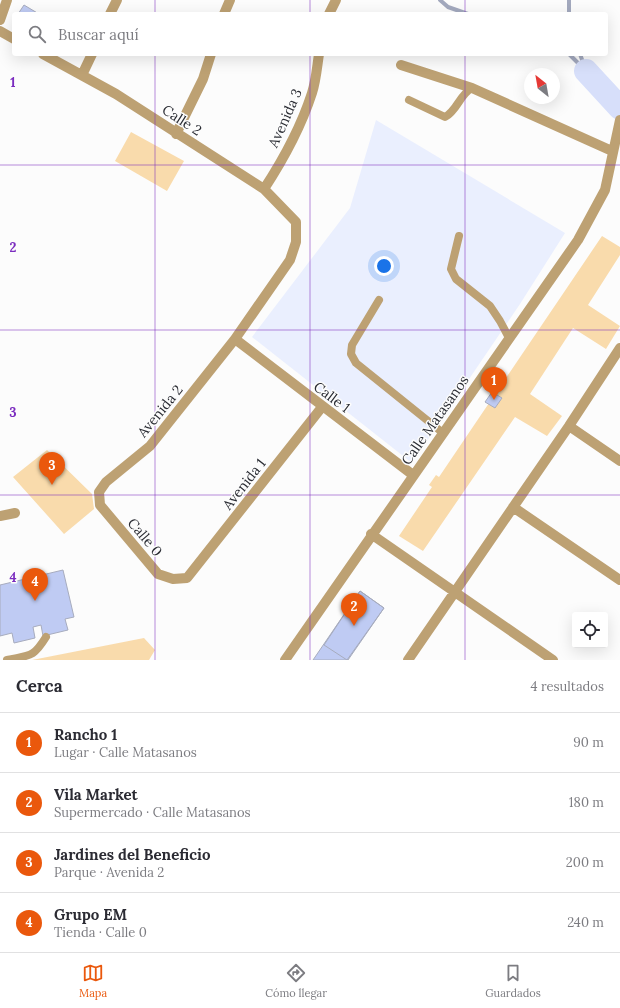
<!DOCTYPE html>
<html lang="es">
<head>
<meta charset="utf-8">
<style>
	:root { --surface:#fff; --page:#f7f7f7; --text:#2b2b33; --muted:#7c7c81; --line:#e1e1e2; --accent:#ea580c }
	body { margin:0; font-family:Lora,serif; background:var(--page); color:var(--text) }
	.controls { position:absolute; right:12px; bottom:12px; display:grid; overflow:hidden; border-radius:4px; box-shadow:0 4px 16px #0002 }
	.controls button { width:36px; height:36px; display:grid; place-items:center; padding:0; border:0; border-bottom:1px solid var(--line); background:var(--surface); color:var(--text); font:20px sans-serif }
	.compass { position:absolute; left:524px; top:68px; width:36px; height:36px; border-radius:50%; background:var(--surface); box-shadow:0 4px 16px #0002; rotate:329deg }
	.you { position:absolute; left:384px; top:266px; width:14px; height:14px; margin:-10px; border:3px solid #fff; border-radius:50%; background:#1a73e8; box-shadow:0 0 0 6px #1a73e833 }
	.badge { display:grid; place-items:center; width:26px; height:26px; border-radius:50%; background:var(--accent); color:#fff; font-size:13px; font-weight:700 }
	.pin { position:absolute; translate:-50% -33px; filter:drop-shadow(0 1px 2px #0008) }
	.pin::after { content:''; position:absolute; top:21px; width:14px; height:12px; background:inherit; clip-path:polygon(0 0,100% 0,50% 100%) }
	.list { margin:0; padding:0; list-style:none }
	h2 { display:flex; justify-content:space-between; align-items:center; height:52px; margin:0; padding:0 16px; font-size:17px }
	h2 small { font-size:13px; font-weight:400; color:var(--muted) }
	.list li { display:grid; grid-template-columns:26px 1fr auto; gap:12px; align-items:center; box-sizing:border-box; height:60px; padding:0 16px; border-top:1px solid var(--line) }
	.list b { display:block; font-size:15px; white-space:nowrap }
	.list p { margin:0; font-size:13px; white-space:nowrap; color:var(--muted) }
	.list em { font-size:13px; font-style:normal; color:var(--muted) }
	.icon { flex:none; width:22px; height:22px; fill:none; stroke:currentColor; stroke-width:2; stroke-linecap:round; stroke-linejoin:round }
	.map { position:relative; flex:none; width:620px; height:660px; overflow:hidden }
	.search { position:absolute; background:var(--surface); box-shadow:0 4px 16px #0002; left:12px; right:12px; top:12px; height:44px; display:flex; align-items:center; gap:10px; box-sizing:border-box; padding:0 14px; border-radius:4px; color:var(--muted); font-size:15px }
	.sheet { height:292px; background:var(--surface) }
	nav { display:flex; justify-content:space-around; align-items:center; box-sizing:border-box; height:56px; border-top:1px solid var(--line); background:var(--surface); font-size:11px; color:var(--muted) }
	nav a { display:grid; justify-items:center; gap:2px }
	nav .on { color:var(--accent) }
	.map>svg:first-child { display:block }
	.built { fill:#eaeffe }
	.green { fill:#f9dbac }
	.lines { fill:none; stroke-linecap:round; stroke-linejoin:round }
	.stream { stroke:#a3a9be; stroke-width:4 }
	.river { stroke:#d7dffa; stroke-width:24 }
	.building { fill:#bfcbf3; stroke:#a7acbe }
	.service { stroke:#bda173; stroke-width:8 }
	.minor { stroke:#bda173; stroke-width:10 }
	.grid { fill:none; stroke:#7b2cbf; stroke-width:1; stroke-opacity:0.55 }
	.labels { text-anchor:middle; dominant-baseline:central; stroke-width:3; stroke-linejoin:round; paint-order:stroke }
	.street-label { font-size:14px; fill:#2a2c33; stroke:#fcfcfc }
	.grid-label { font-size:13px; text-anchor:middle; font-weight:bold; fill:#7b2cbf; stroke:#fcfcfc; stroke-width:3; stroke-linejoin:round; paint-order:stroke }
</style>
</head>
<body>
<div class="map">
<svg width="620" height="660" viewBox="0 0 620 660">
	<rect width="100%" height="100%" fill="#fcfcfc"/>
	<path class="built" d="M 376,120 L 565,233 L 520,304 L 412,463 L 252,337 L 350,208 Z"/>
	<path class="green" d="M 131,132 L 184,161 L 167,191 L 115,161 Z
		M 602,236 L 620,247 L 620,255 L 588,305 L 620,326 L 606,349 L 573,328 L 530,394 L 562,416 L 547,436 L 515,417 L 423,551 L 399,536 L 432,487 L 429,485 L 436,475 L 439,477 Z
		M 47,450 L 92,494 L 94,509 L 64,534 L 13,477 Z
		M 144,638 L 155,650 L 149,660 L 32,660 Z"/>
	<g class="lines">
		<path class="stream" d="M 440,0 L 448,7 L 468,14
			M 569,0 L 569,14
			M 569,54 L 586,71
			M 580,54 L 585,68"/>
		<path class="river" d="M 586,71 L 620,108"/>
	</g>
	<path class="building" d="M 24,5 L 39,14 L 18,14 Z
		M 492,392 L 502,398 L 495,408 L 485,402 Z
		M 63,570 L 74,617 L 65,619 L 68,630 L 43,636 L 41,625 L 33,627 L 35,638 L 14,643 L 12,633 L 0,636 L 0,585 Z
		M 360,591 L 384,608 L 347,660 L 324,645 Z
		M 360,591 L 384,608 L 348,660 L 313,660 Z"/>
	<g class="lines">
		<path class="service" d="M 409,100 L 445,117 C 457,111 460,94 472,88
			M 459,236 L 451,269 L 456,279 L 490,306 L 500,321 L 509,338
			M 379,300 L 352,345 L 351,354 L 356,363 L 443,433
			M 7,660 C 30,655 33,658 46,637"/>
		<path class="minor" d="M 110,14 L 117,0
			M 224,14 L 230,0
			M 329,14 L 336,0
			M 0,20 L 7,0
			M 0,31 L 14,39
			M 43,54 L 116,94 L 264,189 L 296,222 L 296,242 L 290,260 L 235,339 L 150,446 L 106,482 L 99,492 L 100,505 L 158,574 L 173,579 L 187,578 L 322,407
			M 401,65 L 472,88 L 612,151
			M 82,75 L 92,54
			M 176,134 L 203,79 L 211,54
			M 264,189 C 283,160 301,127 312,93 C 316,81 317,67 319,54
			M 235,339 L 413,475
			M 569,426 L 620,461
			M 513,507 L 620,580
			M 0,516 L 15,513
			M 371,534 L 553,660
			M 285,660 L 578,240 L 605,190 L 620,120
			M 408,660 L 569,426 L 620,348"/>
	</g>
	<path class="grid" d="M 155,0 L 155,14M 310,0 L 310,14M 465,0 L 465,14M 155,54 L 155,660M 310,54 L 310,660M 465,54 L 465,660M 0,165 L 620,165M 0,330 L 620,330M 0,495 L 620,495"/>
	<g class="labels">
		<g class="street-label">
			<text transform="translate(285 118) rotate(-66)">Avenida 3</text>
			<text transform="translate(182 120) rotate(33)">Calle 2</text>
			<text transform="translate(332 397) rotate(37)">Calle 1</text>
			<text transform="translate(160 411) rotate(-51)">Avenida 2</text>
			<text transform="translate(435 420) rotate(-55)">Calle Matasanos</text>
			<text transform="translate(244 484) rotate(-52)">Avenida 1</text>
			<text transform="translate(145 537) rotate(50)">Calle 0</text>
		</g>
	</g>
	<g class="grid-label">
		<text x="13" y="87">1</text>
		<text x="13" y="252">2</text>
		<text x="13" y="417">3</text>
		<text x="13" y="582">4</text>
	</g>
</svg>
<div class="controls">
<button><svg class="icon" aria-label="locate" viewBox="0 0 24 24"><circle cx="12" cy="12" r="6"/><path d="M12 2v4M12 18v4M2 12h4M18 12h4"/></svg></button>
</div>
<svg class="compass" viewBox="-18 -18 36 36"><path d="M0-13l5 13h-10z" fill="#e53935"/><path d="M0 13l5-13h-10z" fill="#7c7c81"/></svg>
<div class="you"></div>
<div class="pin badge" style="left:494px;top:400px">1</div>
<div class="pin badge" style="left:354px;top:626px">2</div>
<div class="pin badge" style="left:52px;top:485px">3</div>
<div class="pin badge" style="left:35px;top:601px">4</div>
<div class="search"><svg class="icon" aria-label="search" viewBox="0 0 24 24"><circle cx="10" cy="10" r="6"/><path d="M15 15l6 6"/></svg>Buscar aquí</div>
</div>
<section class="sheet">
<h2>Cerca<small>4 resultados</small></h2>
<ul class="list">
<li><span class="badge">1</span><div><b>Rancho 1</b><p>Lugar · Calle Matasanos</p></div><em>90 m</em></li>
<li><span class="badge">2</span><div><b>Vila Market</b><p>Supermercado · Calle Matasanos</p></div><em>180 m</em></li>
<li><span class="badge">3</span><div><b>Jardines del Beneficio</b><p>Parque · Avenida 2</p></div><em>200 m</em></li>
<li><span class="badge">4</span><div><b>Grupo EM</b><p>Tienda · Calle 0</p></div><em>240 m</em></li>
</ul>
</section>
<nav>
<a class="on"><svg class="icon" aria-label="map" viewBox="0 0 24 24"><path d="M3 6l6-2 6 2 6-2v14l-6 2-6-2-6 2zM9 4v14M15 6v14"/></svg>Mapa</a>
<a><svg class="icon" aria-label="directions" viewBox="0 0 24 24"><path d="M12 3l9 9-9 9-9-9zM9 14v-3h6M13 9l2 2-2 2"/></svg>Cómo llegar</a>
<a><svg class="icon" aria-label="saved" viewBox="0 0 24 24"><path d="M7 4h10v16l-5-4-5 4z"/></svg>Guardados</a>
</nav>
</body>
</html>
